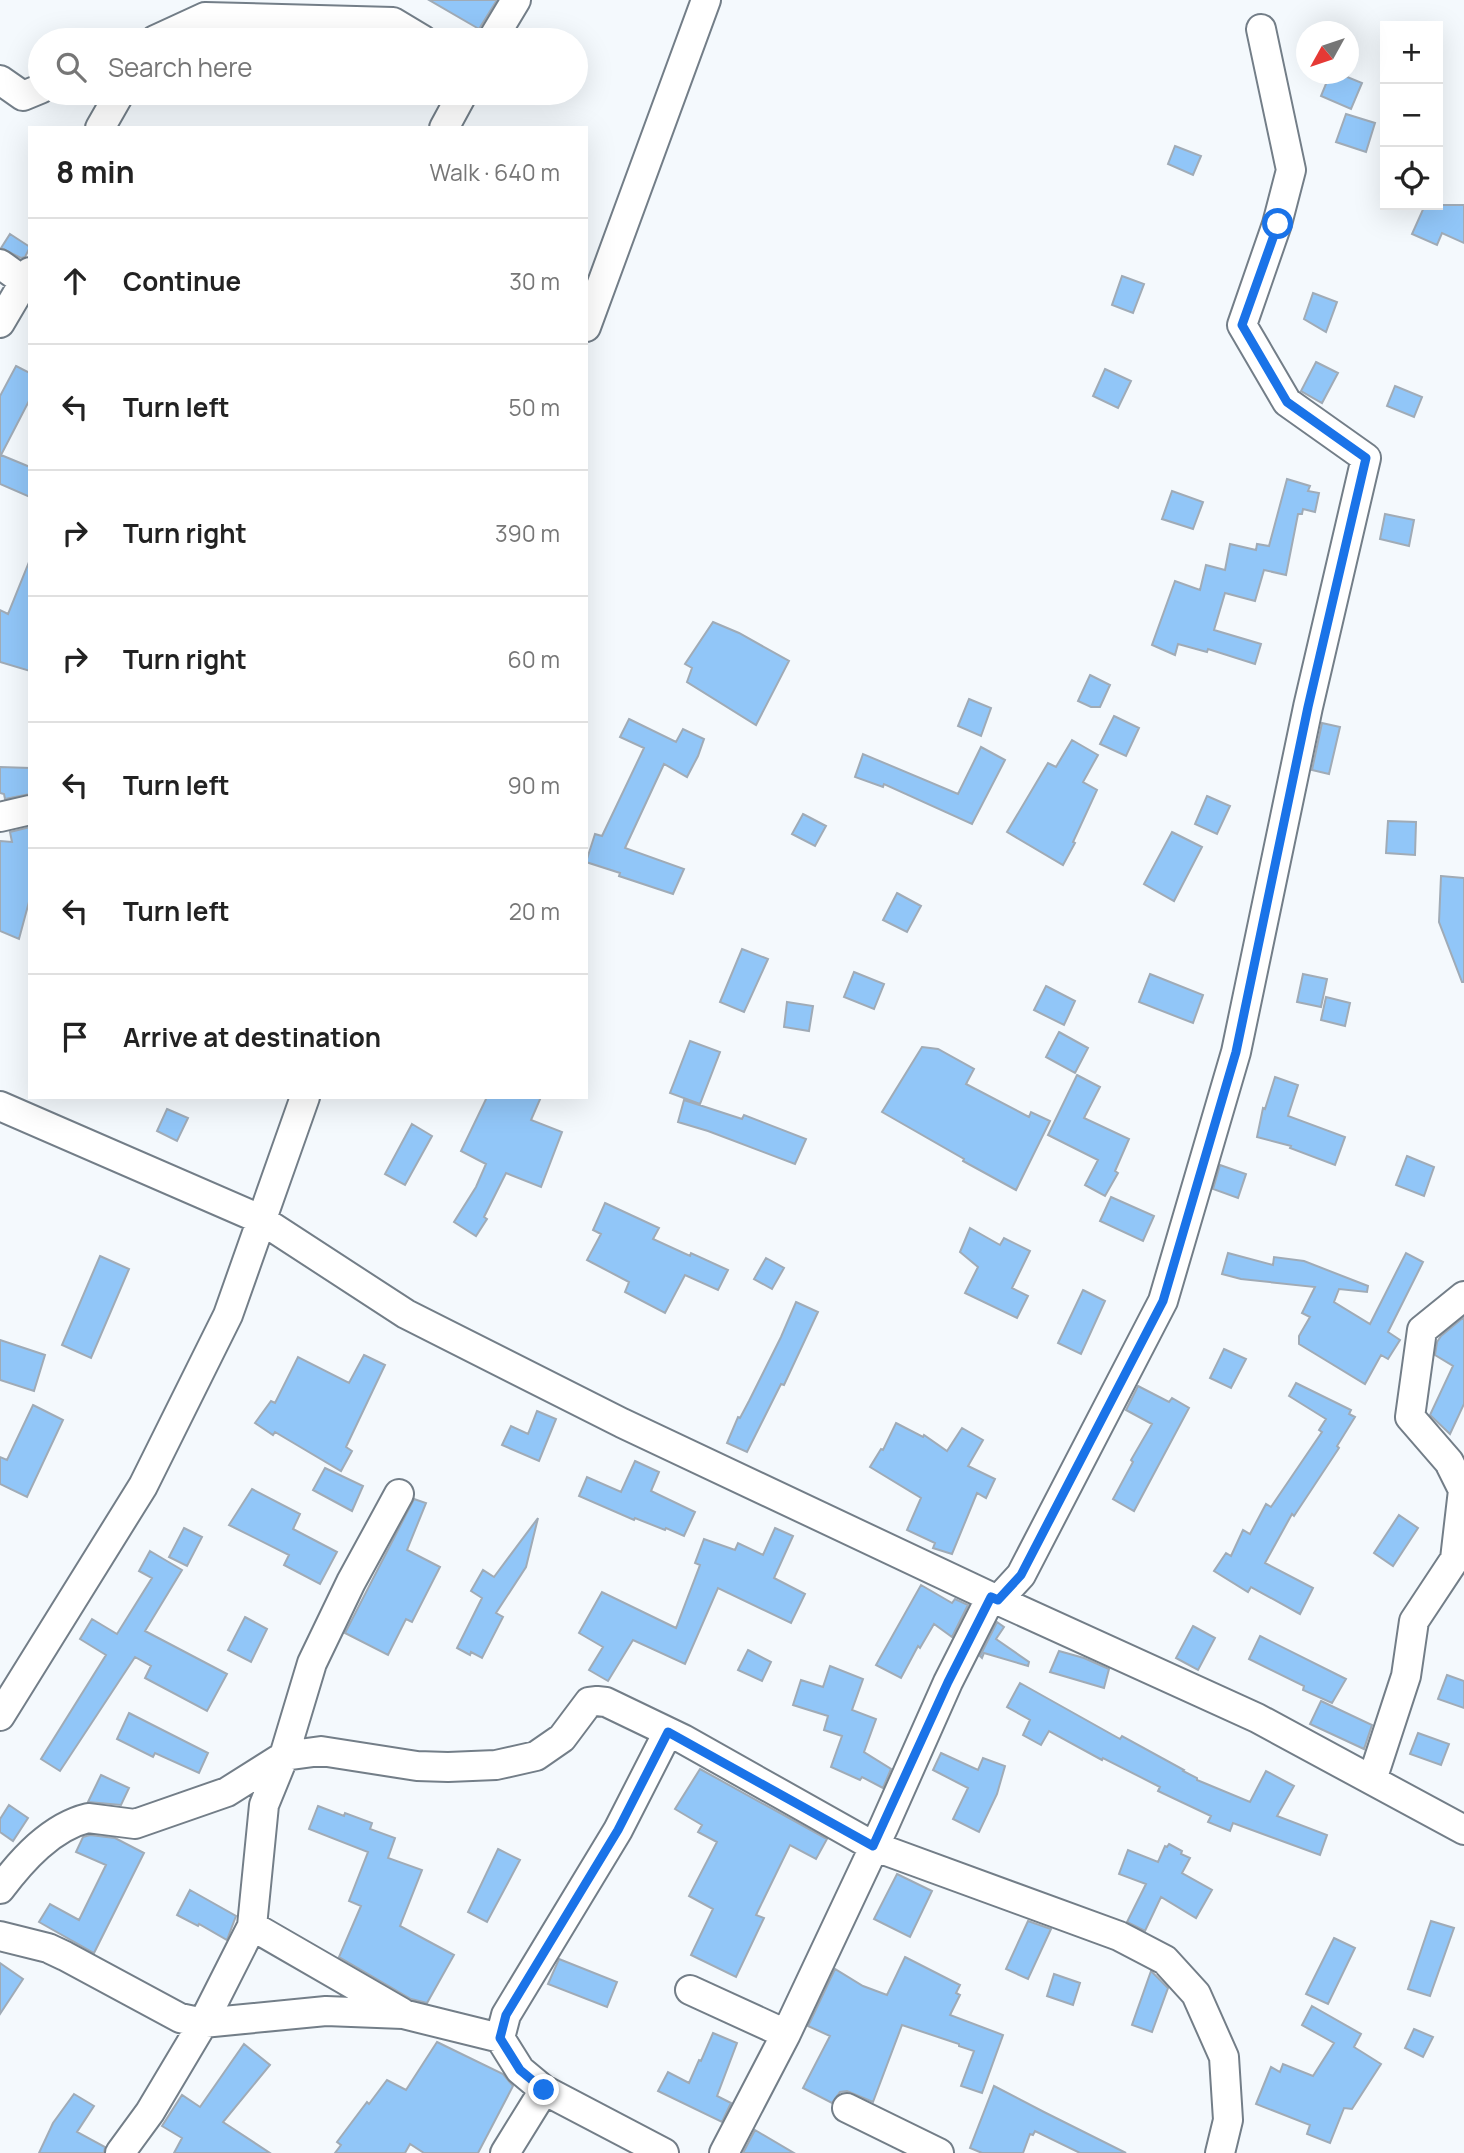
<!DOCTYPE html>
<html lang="en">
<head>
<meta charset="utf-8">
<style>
	:root { --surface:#fff; --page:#f6f6f6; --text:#222; --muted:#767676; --line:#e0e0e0 }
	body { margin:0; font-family:Manrope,sans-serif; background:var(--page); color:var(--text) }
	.controls { position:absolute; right:21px; top:21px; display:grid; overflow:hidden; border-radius:0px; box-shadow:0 7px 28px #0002 }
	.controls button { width:63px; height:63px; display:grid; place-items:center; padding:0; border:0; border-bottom:2px solid var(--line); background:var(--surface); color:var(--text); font:35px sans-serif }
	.compass { position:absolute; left:1296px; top:21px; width:63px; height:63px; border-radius:50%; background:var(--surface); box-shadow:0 7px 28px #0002; rotate:230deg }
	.stop { position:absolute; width:21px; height:21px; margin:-16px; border:5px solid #1a73e8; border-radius:50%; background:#fff }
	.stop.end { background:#1a73e8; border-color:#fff; box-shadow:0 2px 7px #0008 }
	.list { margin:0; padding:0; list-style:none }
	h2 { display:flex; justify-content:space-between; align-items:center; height:91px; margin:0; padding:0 28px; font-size:30px }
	h2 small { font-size:23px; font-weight:400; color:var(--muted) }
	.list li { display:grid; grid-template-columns:46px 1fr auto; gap:21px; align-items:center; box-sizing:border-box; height:126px; padding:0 28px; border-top:2px solid var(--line) }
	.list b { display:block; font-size:26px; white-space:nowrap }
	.list em { font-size:23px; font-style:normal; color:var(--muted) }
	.icon { flex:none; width:38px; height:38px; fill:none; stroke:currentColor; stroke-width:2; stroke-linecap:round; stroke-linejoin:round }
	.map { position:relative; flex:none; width:1464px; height:2153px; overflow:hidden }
	.search { position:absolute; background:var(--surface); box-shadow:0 7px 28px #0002; left:28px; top:28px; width:560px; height:77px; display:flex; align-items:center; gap:18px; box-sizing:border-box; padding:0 24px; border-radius:38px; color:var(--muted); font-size:26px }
	.panel { position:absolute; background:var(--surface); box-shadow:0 7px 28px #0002; left:28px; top:126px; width:560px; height:973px; border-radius:0px }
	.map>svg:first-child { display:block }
	.building { fill:#91c6f8; stroke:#a0abb6; stroke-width:2 }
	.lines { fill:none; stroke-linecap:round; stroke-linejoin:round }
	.street-casing { stroke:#737e88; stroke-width:32 }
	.street { stroke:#fff; stroke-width:28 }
	.route { stroke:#1a73e8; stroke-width:9 }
</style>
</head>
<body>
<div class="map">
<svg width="1464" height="2153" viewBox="0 0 1464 2153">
	<rect width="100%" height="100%" fill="#f4f9fd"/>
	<path class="building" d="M 429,0 L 497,0 L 479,29 Z
		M 1330,74 L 1340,74 L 1362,83 L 1351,109 L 1321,96 Z
		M 1346,114 L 1375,123 L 1366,152 L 1336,142 Z
		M 1175,146 L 1201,156 L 1193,175 L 1168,164 Z
		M 1425,205 L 1464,205 L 1464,243 L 1442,233 L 1437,245 L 1412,234 Z
		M 10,234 L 30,247 L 25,257 L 21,258 L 1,248 Z
		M 1122,276 L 1144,284 L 1133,313 L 1112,305 Z
		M 1313,293 L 1337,302 L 1326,332 L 1304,319 Z
		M 1316,362 L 1338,373 L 1322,403 L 1301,391 Z
		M 16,366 L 30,373 L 30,399 L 1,455 L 30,467 L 30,497 L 0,484 L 0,396 Z
		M 1105,369 L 1131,381 L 1118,408 L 1093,396 Z
		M 1395,386 L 1422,397 L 1414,417 L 1387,406 Z
		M 1287,479 L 1310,486 L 1308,491 L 1319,493 L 1315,512 L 1303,509 L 1302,514 L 1298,514 L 1286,575 L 1264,570 L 1255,601 L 1225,593 L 1214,630 L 1261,644 L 1255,664 L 1208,649 L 1207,652 L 1178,644 L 1175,655 L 1152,645 L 1175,581 L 1200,590 L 1206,565 L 1225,570 L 1230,544 L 1256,550 L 1257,544 L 1269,546 Z
		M 1172,491 L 1203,502 L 1193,529 L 1162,519 Z
		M 1385,514 L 1414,520 L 1409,546 L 1380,539 Z
		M 29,562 L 30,563 L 30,671 L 0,662 L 0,610 L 8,614 Z
		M 713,622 L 739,633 L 789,661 L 756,725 L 687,682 L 692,668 L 685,664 Z
		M 1090,675 L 1110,685 L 1100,707 L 1091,707 L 1078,701 Z
		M 969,699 L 991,708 L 981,736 L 958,726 Z
		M 1114,716 L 1139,728 L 1126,756 L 1100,744 Z
		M 629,719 L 676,742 L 683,729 L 704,739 L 698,756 L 687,777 L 664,764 L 625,848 L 684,869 L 673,894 L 619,876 L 620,873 L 586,862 L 595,834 L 602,836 L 644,748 L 620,737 Z
		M 1322,723 L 1340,727 L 1329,774 L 1312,770 Z
		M 1072,740 L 1098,755 L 1083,782 L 1097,790 L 1073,842 L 1075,843 L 1063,865 L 1007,832 L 1048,763 L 1056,767 Z
		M 981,747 L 1005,760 L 972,824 L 884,784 L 883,787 L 855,777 L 863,754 L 958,794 Z
		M 0,767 L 30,768 L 30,794 L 5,799 L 4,794 L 0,793 Z
		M 1207,796 L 1230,806 L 1217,834 L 1195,824 Z
		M 803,814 L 826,826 L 815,846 L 792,834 Z
		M 1388,821 L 1416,822 L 1415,855 L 1386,853 Z
		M 30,827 L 30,898 L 19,939 L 0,931 L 0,841 L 12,842 L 10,832 Z
		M 1172,832 L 1202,847 L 1174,901 L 1144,884 Z
		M 1441,876 L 1464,878 L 1464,982 L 1462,982 L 1439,922 Z
		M 897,893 L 921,906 L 907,932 L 883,920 Z
		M 742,949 L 768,959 L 744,1012 L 720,1002 Z
		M 854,972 L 884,984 L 874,1009 L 844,997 Z
		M 1150,974 L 1203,995 L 1193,1023 L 1139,1002 Z
		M 1303,974 L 1327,979 L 1321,1007 L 1297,1002 Z
		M 1046,986 L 1075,1001 L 1064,1025 L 1034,1010 Z
		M 1326,997 L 1350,1003 L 1345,1026 L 1321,1020 Z
		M 787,1002 L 813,1006 L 809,1031 L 784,1027 Z
		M 1059,1032 L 1088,1048 L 1075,1073 L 1046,1057 Z
		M 690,1041 L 720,1052 L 700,1104 L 670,1093 Z
		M 922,1047 L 938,1049 L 974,1069 L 966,1084 L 1029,1117 L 1031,1112 L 1050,1121 L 1016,1190 L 963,1161 L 964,1159 L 882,1112 Z
		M 1077,1075 L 1100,1087 L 1084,1118 L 1129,1139 L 1115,1171 L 1118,1173 L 1105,1196 L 1085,1185 L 1098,1160 L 1048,1135 Z
		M 1275,1077 L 1298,1085 L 1288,1116 L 1345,1137 L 1335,1165 L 1290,1148 L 1291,1146 L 1257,1137 L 1263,1108 L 1265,1109 Z
		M 487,1097 L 541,1097 L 531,1120 L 562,1132 L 541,1187 L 506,1173 L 484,1217 L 487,1219 L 476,1236 L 454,1222 L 476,1187 L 486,1164 L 461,1151 Z
		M 684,1100 L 742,1119 L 744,1115 L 806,1139 L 795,1164 L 708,1131 L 678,1122 Z
		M 167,1109 L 188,1118 L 177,1141 L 157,1131 Z
		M 412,1124 L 432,1136 L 405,1185 L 385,1174 Z
		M 1407,1156 L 1434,1167 L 1424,1196 L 1396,1185 Z
		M 1220,1165 L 1246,1174 L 1238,1198 L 1213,1189 Z
		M 1111,1197 L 1154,1216 L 1143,1241 L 1100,1221 Z
		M 605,1203 L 659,1228 L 653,1239 L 690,1256 L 691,1253 L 728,1270 L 718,1290 L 685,1275 L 665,1313 L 625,1292 L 629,1282 L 587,1260 L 601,1234 L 593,1230 Z
		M 970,1228 L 1000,1245 L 1004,1238 L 1030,1251 L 1012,1288 L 1028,1296 L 1017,1318 L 965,1293 L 978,1267 L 960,1252 Z
		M 1228,1253 L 1273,1265 L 1274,1257 L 1304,1261 L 1368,1286 L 1367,1292 L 1339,1289 L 1334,1302 L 1370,1324 L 1406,1253 L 1423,1262 L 1388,1332 L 1400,1340 L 1388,1359 L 1381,1355 L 1365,1384 L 1299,1344 L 1299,1336 L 1310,1317 L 1302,1313 L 1315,1287 L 1241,1279 L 1222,1274 Z
		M 100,1256 L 129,1269 L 91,1358 L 62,1345 Z
		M 766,1258 L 784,1268 L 772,1289 L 754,1279 Z
		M 1083,1290 L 1105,1301 L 1081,1354 L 1058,1343 Z
		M 796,1302 L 818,1312 L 784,1385 L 781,1384 L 747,1452 L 727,1443 L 738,1417 L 740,1418 L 749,1401 L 781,1337 Z
		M 1464,1317 L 1464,1404 L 1450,1434 L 1430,1415 L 1453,1366 L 1435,1355 L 1437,1342 L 1441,1336 Z
		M 0,1340 L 45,1355 L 34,1391 L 0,1380 Z
		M 1224,1349 L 1246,1359 L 1231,1388 L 1210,1378 Z
		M 364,1355 L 385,1365 L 346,1447 L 352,1451 L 341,1471 L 275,1432 L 273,1435 L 255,1423 L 271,1401 L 275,1403 L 298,1357 L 349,1383 Z
		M 1296,1383 L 1351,1410 L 1349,1414 L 1355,1417 L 1337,1446 L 1339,1448 L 1294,1516 L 1292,1514 L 1265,1563 L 1313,1588 L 1300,1614 L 1251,1587 L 1248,1592 L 1214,1571 L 1226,1553 L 1231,1556 L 1243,1530 L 1250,1534 L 1266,1504 L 1271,1507 L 1322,1432 L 1319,1430 L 1326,1419 L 1289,1396 Z
		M 1138,1386 L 1169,1402 L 1172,1398 L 1189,1408 L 1134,1511 L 1113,1499 L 1133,1462 L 1131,1460 L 1152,1424 L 1126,1410 Z
		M 33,1405 L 63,1420 L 27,1497 L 0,1484 L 0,1457 L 7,1460 Z
		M 537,1411 L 556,1419 L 539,1461 L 502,1445 L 511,1426 L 528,1434 Z
		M 896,1423 L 923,1437 L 924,1435 L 947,1451 L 962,1428 L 983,1440 L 968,1466 L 995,1479 L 986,1498 L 977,1493 L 952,1554 L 933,1548 L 935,1543 L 907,1530 L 921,1498 L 870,1467 L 881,1449 L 883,1450 Z
		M 635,1461 L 659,1472 L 651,1491 L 695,1512 L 684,1536 L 666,1528 L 665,1530 L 635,1518 L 634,1520 L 579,1496 L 587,1477 L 621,1492 Z
		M 325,1468 L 363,1486 L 352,1511 L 313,1490 Z
		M 252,1489 L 300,1514 L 293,1529 L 337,1552 L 320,1584 L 284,1565 L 289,1555 L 229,1525 Z
		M 414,1499 L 426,1503 L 407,1550 L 440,1567 L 412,1622 L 406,1619 L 388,1655 L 345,1633 Z
		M 1399,1515 L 1418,1528 L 1393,1566 L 1374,1553 Z
		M 538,1518 L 526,1567 L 496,1613 L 503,1617 L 482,1658 L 471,1652 L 470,1655 L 457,1648 L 482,1598 L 471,1591 L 483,1570 L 494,1577 Z
		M 184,1528 L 202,1537 L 187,1566 L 169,1557 Z
		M 775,1528 L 793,1536 L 774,1578 L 805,1594 L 791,1623 L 718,1588 L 685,1664 L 633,1640 L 608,1681 L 589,1670 L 603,1647 L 579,1633 L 602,1592 L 676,1628 L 700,1565 L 695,1563 L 704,1539 L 735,1550 L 738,1543 L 763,1555 Z
		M 150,1551 L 182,1570 L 145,1631 L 227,1674 L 207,1711 L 145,1678 L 151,1666 L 135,1657 L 60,1771 L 41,1759 L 106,1655 L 80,1639 L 92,1619 L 117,1634 L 152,1578 L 139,1571 Z
		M 921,1585 L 952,1603 L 955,1599 L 968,1605 L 952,1637 L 934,1624 L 920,1648 L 918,1646 L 901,1678 L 876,1665 Z
		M 245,1617 L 267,1629 L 251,1662 L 228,1650 Z
		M 997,1622 L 1004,1627 L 996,1639 L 1029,1662 L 1028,1666 L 984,1653 L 982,1658 L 980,1656 Z
		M 1193,1626 L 1215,1638 L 1198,1670 L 1176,1658 Z
		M 1260,1636 L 1346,1679 L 1332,1703 L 1303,1690 L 1304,1686 L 1249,1659 Z
		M 748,1650 L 771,1662 L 762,1681 L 738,1670 Z
		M 1059,1651 L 1084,1658 L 1109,1669 L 1104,1688 L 1050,1672 Z
		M 830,1666 L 863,1679 L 852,1710 L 876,1719 L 864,1752 L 891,1769 L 883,1788 L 862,1777 L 860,1780 L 831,1767 L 842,1736 L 824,1730 L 828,1716 L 793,1705 L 801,1680 L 823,1687 Z
		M 1447,1675 L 1464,1681 L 1464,1708 L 1438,1699 Z
		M 1020,1683 L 1120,1739 L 1122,1736 L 1184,1770 L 1183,1771 L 1197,1778 L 1197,1780 L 1250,1802 L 1266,1771 L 1294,1786 L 1277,1816 L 1327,1835 L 1320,1855 L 1233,1823 L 1230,1831 L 1208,1822 L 1211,1816 L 1158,1791 L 1160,1787 L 1103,1758 L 1102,1760 L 1049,1731 L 1041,1745 L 1023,1735 L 1030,1720 L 1007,1707 Z
		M 1321,1701 L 1372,1725 L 1364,1749 L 1310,1724 Z
		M 129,1713 L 208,1753 L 199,1773 L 155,1753 L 153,1757 L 117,1739 Z
		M 1418,1733 L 1449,1744 L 1441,1765 L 1410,1754 Z
		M 941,1753 L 978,1770 L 983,1758 L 1005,1766 L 997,1794 L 979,1832 L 953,1819 L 968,1788 L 933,1770 Z
		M 700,1769 L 827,1839 L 816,1859 L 790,1845 L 756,1915 L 764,1918 L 736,1977 L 691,1955 L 713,1909 L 689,1896 L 717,1842 L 698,1832 L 702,1825 L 675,1809 Z
		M 101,1775 L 129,1788 L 121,1805 L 88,1802 Z
		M 9,1805 L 28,1818 L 13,1841 L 0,1832 L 0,1819 Z
		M 318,1806 L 344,1816 L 345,1813 L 372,1823 L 370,1829 L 395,1838 L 388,1858 L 422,1870 L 400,1926 L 454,1955 L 427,2003 L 411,1999 L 339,1957 L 361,1906 L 349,1901 L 368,1852 L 309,1829 Z
		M 90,1835 L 115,1838 L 144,1853 L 94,1953 L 39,1922 L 50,1904 L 79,1920 L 106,1865 L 76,1852 L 83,1837 Z
		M 1169,1844 L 1182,1851 L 1181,1854 L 1190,1858 L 1182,1873 L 1212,1890 L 1196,1918 L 1161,1897 L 1145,1931 L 1127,1922 L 1146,1884 L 1119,1874 L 1128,1850 L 1158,1862 L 1165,1846 L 1167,1847 Z
		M 498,1849 L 520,1860 L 487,1922 L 468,1912 Z
		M 897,1874 L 932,1891 L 910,1937 L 874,1919 Z
		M 190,1890 L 236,1916 L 227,1940 L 199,1924 L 198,1926 L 177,1915 Z
		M 1028,1921 L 1051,1929 L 1028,1979 L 1006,1969 Z
		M 1431,1921 L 1454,1928 L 1430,1996 L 1408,1989 Z
		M 1334,1938 L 1355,1948 L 1328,2004 L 1306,1994 Z
		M 905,1957 L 960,1985 L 956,1993 L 960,1995 L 950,2015 L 1003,2035 L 982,2093 L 961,2086 L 974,2051 L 959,2046 L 959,2044 L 902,2025 L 873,2102 L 847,2091 L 840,2092 L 832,2103 L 803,2088 L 830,2036 L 808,2026 L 835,1969 L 863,1986 L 887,1995 Z
		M 559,1959 L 617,1982 L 607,2007 L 548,1984 Z
		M 0,1963 L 23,1979 L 0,2014 Z
		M 1151,1971 L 1168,1988 L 1152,2032 L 1132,2025 Z
		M 1054,1974 L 1080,1983 L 1073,2005 L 1047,1996 Z
		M 1312,2006 L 1361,2034 L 1354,2047 L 1381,2064 L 1352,2109 L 1344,2108 L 1330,2143 L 1307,2134 L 1310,2125 L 1256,2104 L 1271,2067 L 1280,2072 L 1283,2064 L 1313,2076 L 1334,2043 L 1302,2025 Z
		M 1414,2029 L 1433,2037 L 1423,2057 L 1405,2048 Z
		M 713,2033 L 737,2043 L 717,2096 L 731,2103 L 722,2122 L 658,2091 L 668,2072 L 689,2083 L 699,2060 L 701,2061 Z
		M 437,2042 L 503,2074 L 513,2086 L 478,2153 L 424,2153 L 410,2144 L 405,2153 L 335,2153 L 341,2145 L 337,2142 L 367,2102 L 369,2104 L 387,2080 L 406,2090 Z
		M 244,2044 L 270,2065 L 223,2122 L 270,2153 L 174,2153 L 182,2138 L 162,2126 L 182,2095 L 200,2107 Z
		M 994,2086 L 1044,2112 L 1126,2153 L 1080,2153 L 1035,2131 L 1033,2135 L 1030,2134 L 1023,2153 L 982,2153 L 970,2148 Z
		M 74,2094 L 94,2106 L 77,2132 L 105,2147 L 104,2153 L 39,2153 L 53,2123 Z
		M 755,2130 L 794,2153 L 743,2153 Z"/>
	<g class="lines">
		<defs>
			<path id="street" d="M 155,40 L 205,17 L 393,22 L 423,40
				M 492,40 L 516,0
				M 0,80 L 23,96 L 40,89
				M 100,128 L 120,93
				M 444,128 L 463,93
				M 0,264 L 25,282
				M 0,323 L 30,272
				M 586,327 L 706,0
				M 0,817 L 30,810
				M 0,1106 L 260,1219 L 406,1314 L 622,1423 L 991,1597 L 1257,1718 L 1464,1830
				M 998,1600 L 1021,1575 L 1163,1301 L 1236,1052 L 1308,707 L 1366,458 L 1287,402 L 1242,325 L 1277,224 L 1291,170 L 1261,29
				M 0,1716 L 143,1486 L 228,1315 L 305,1097
				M 1372,1780 L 1406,1676 L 1414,1621 L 1455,1559 L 1463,1490 L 1449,1462 L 1410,1417 L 1422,1330 L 1464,1296
				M 0,1889 C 22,1860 51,1827 88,1818 L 135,1824 L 227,1792 L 284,1756 L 321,1751 L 417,1766 L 448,1767 L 496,1765 L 536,1756 L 562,1738 L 589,1702 L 597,1701 L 606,1702 L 683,1739 L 873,1846 L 1119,1936 L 1165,1960 L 1196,1994 L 1224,2057 L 1228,2120 L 1220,2153
				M 252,1926 L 401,2012
				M 0,1936 L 48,1948 L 65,1956 L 180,2018 L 203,2023 L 326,2011 L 403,2014 L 500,2038
				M 690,1990 L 786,2034
				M 544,2090 L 520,2070 L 500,2038 L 506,2015 L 618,1830 L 668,1732
				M 847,2108 L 939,2153
				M 120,2153 L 150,2112 L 203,2023 L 252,1926 L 264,1805 L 284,1756 L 312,1663 L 351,1582 L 399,1494
				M 505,2153 L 544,2090 L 664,2153
				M 724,2153 L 786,2034 L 884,1826 L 948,1682 L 991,1597"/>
		</defs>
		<use href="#street" class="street-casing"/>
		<use href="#street" class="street"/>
	</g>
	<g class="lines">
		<path class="route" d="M 544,2090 L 520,2070 L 500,2038 L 506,2015 L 618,1830 L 668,1732 L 873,1846 L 948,1682 L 991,1597 L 998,1600 L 1021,1575 L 1163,1301 L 1236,1052 L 1308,707 L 1366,458 L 1287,402 L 1242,325 L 1278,224"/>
	</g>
</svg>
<div class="controls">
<button>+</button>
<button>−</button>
<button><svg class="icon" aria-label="locate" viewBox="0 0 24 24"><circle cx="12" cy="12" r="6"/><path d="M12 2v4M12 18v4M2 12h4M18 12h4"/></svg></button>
</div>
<svg class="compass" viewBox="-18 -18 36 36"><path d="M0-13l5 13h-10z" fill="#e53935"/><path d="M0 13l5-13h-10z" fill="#767676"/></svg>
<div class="stop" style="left:1278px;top:224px"></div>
<div class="stop end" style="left:544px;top:2090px"></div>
<div class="search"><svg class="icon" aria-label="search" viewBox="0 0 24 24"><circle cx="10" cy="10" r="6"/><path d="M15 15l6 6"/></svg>Search here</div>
<section class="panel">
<h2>8 min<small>Walk · 640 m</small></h2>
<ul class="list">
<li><svg class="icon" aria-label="ahead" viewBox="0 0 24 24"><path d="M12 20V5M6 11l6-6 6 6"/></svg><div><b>Continue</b></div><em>30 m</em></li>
<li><svg class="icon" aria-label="left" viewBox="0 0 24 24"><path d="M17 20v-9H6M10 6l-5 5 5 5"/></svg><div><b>Turn left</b></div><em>50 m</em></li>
<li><svg class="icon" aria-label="right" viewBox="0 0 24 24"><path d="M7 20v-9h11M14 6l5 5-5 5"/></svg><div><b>Turn right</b></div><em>390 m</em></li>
<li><svg class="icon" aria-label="right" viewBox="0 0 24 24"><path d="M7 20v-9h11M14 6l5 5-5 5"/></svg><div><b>Turn right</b></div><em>60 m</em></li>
<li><svg class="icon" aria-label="left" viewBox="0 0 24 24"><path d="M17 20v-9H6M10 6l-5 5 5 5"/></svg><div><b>Turn left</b></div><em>90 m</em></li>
<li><svg class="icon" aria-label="left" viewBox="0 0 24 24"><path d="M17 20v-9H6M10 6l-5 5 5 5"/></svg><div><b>Turn left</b></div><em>20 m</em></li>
<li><svg class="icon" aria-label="arrive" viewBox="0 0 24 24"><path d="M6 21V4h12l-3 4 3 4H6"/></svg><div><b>Arrive at destination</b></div></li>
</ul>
</section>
</div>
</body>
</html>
